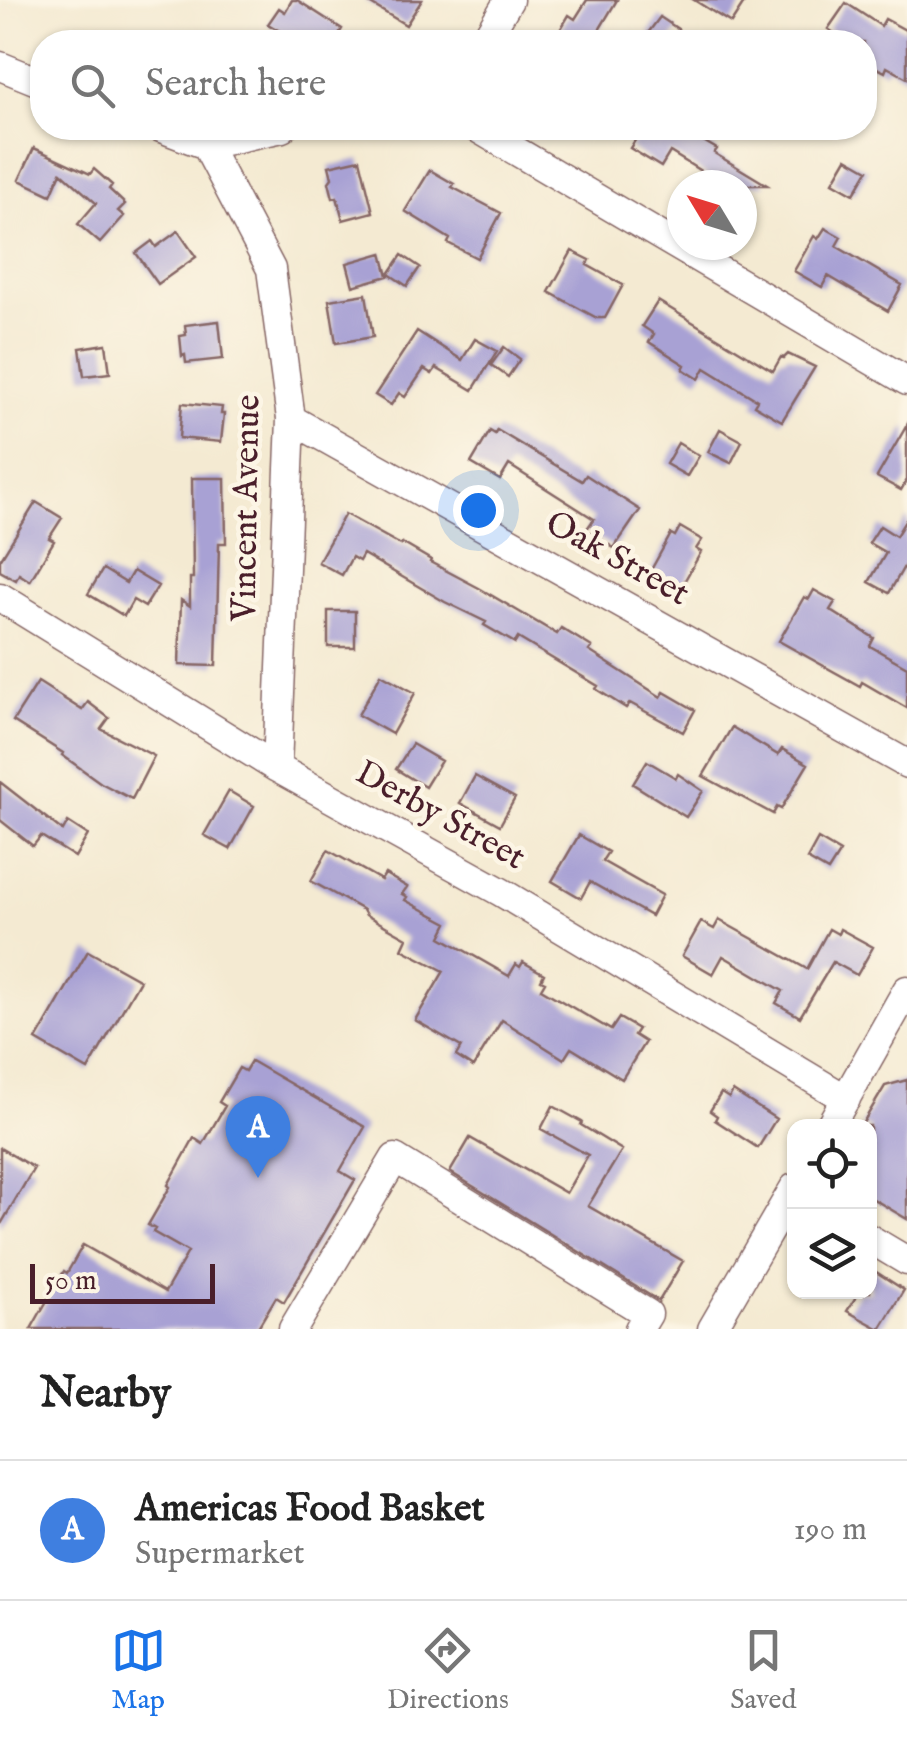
<!DOCTYPE html>
<html lang="en">
<head>
<meta charset="utf-8">
<style>
	:root { --surface:#fff; --page:#f6f6f6; --text:#222; --muted:#767676; --line:#e0e0e0; --accent:#1a73e8 }
	body { margin:0; font-family:"IM FELL English",serif; background:var(--page); color:var(--text) }
	.controls { position:absolute; right:30px; bottom:30px; display:grid; overflow:hidden; border-radius:20px; box-shadow:0 2px 8px #0004 }
	.controls button { width:90px; height:90px; display:grid; place-items:center; padding:0; border:0; border-bottom:2px solid var(--line); background:var(--surface); color:var(--text); font:50px sans-serif }
	.compass { position:absolute; left:667px; top:170px; width:90px; height:90px; border-radius:50%; background:var(--surface); box-shadow:0 2px 8px #0004; rotate:308deg }
	.scale { position:absolute; left:30px; bottom:25px; width:185px; box-sizing:border-box; padding-left:10px; border:5px solid #4a1f2b; border-top:0; font-size:28px; line-height:35px; white-space:nowrap; color:#4a1f2b; -webkit-text-stroke:8px #fcf5e5; paint-order:stroke }
	.you { position:absolute; left:478px; top:510px; width:35px; height:35px; margin:-25px; border:8px solid #fff; border-radius:50%; background:#1a73e8; box-shadow:0 0 0 15px #1a73e833 }
	.badge { display:grid; place-items:center; width:65px; height:65px; border-radius:50%; background:var(--accent); color:#fff; font-size:32px; font-weight:700 }
	.pin { position:absolute; translate:-50% -82px; filter:drop-shadow(0 2px 5px #0008) }
	.pin::after { content:''; position:absolute; top:52px; width:35px; height:30px; background:inherit; clip-path:polygon(0 0,100% 0,50% 100%) }
	.list { margin:0; padding:0; list-style:none }
	h2 { display:flex; justify-content:space-between; align-items:center; height:130px; margin:0; padding:0 40px; font-size:42px }
	h2 small { font-size:32px; font-weight:400; color:var(--muted) }
	.list li { display:grid; grid-template-columns:65px 1fr auto; gap:30px; align-items:center; box-sizing:border-box; height:140px; padding:0 40px; border-top:2px solid var(--line) }
	.list b { display:block; font-size:38px; white-space:nowrap }
	.list p { margin:0; font-size:32px; white-space:nowrap; color:var(--muted) }
	.list em { font-size:32px; font-style:normal; color:var(--muted) }
	.icon { flex:none; width:55px; height:55px; fill:none; stroke:currentColor; stroke-width:2; stroke-linecap:round; stroke-linejoin:round }
	.map { position:relative; flex:none; width:907px; height:1329px; overflow:hidden }
	.search { position:absolute; background:var(--surface); box-shadow:0 2px 8px #0004; left:30px; right:30px; top:30px; height:110px; display:flex; align-items:center; gap:25px; box-sizing:border-box; padding:0 35px; border-radius:40px; color:var(--muted); font-size:38px }
	.sheet { height:270px; background:var(--surface) }
	nav { display:flex; justify-content:space-around; align-items:center; box-sizing:border-box; height:140px; border-top:2px solid var(--line); background:var(--surface); font-size:28px; color:var(--muted) }
	nav a { display:grid; justify-items:center; gap:5px }
	nav .on { color:var(--accent) }
	.map>svg:first-child { display:block }
	.building { fill:#a8a1d4 }
	.lines { fill:none; stroke-linecap:round; stroke-linejoin:round }
	.minor-casing { stroke:#866665; stroke-width:31 }
	.minor { stroke:#fff; stroke-width:28 }
	.labels { text-anchor:middle; dominant-baseline:central; stroke-width:9; stroke-linejoin:round; paint-order:stroke }
	.street-label { font-size:35px; fill:#4a1f2b; stroke:#fcf5e5 }
</style>
</head>
<body>
<div class="map">
<svg width="907" height="1329" viewBox="0 0 907 1329">
	<rect width="100%" height="100%" fill="#fcf5e5"/>
	<filter id="ink" filterUnits="userSpaceOnUse"><feTurbulence type="fractalNoise" baseFrequency=".01" numOctaves="2"/><feDisplacementMap in="SourceGraphic" scale="20" xChannelSelector="R" yChannelSelector="G"/><feConvolveMatrix kernelMatrix="1 2 1 2 8 2 1 2 1" color-interpolation-filters="sRGB"/></filter>
	<filter id="wash" filterUnits="userSpaceOnUse"><feTurbulence type="fractalNoise" baseFrequency=".0048" numOctaves="4" result="noise"/><feDisplacementMap in="SourceGraphic" scale="40" xChannelSelector="R" yChannelSelector="G"/><feGaussianBlur stdDeviation="2.25" result="paint"/><feColorMatrix in="noise" values="0 0 0 0 0 0 0 0 0 0 0 0 0 0 0 0 0 1.4 0 .05"/><feComposite in="paint" operator="in"/></filter>
	<g filter="url(#wash)">
		<rect width="100%" height="100%" fill="#f4ead2"/>
		<g id="blocks">
			<path class="building" d="M 292,0 L 297,0 L 342,29 L 334,42 L 298,42 L 268,24 L 279,8 L 285,12 Z
				M 364,0 L 422,0 L 406,25 Z
				M 587,0 L 617,0 L 592,42 L 553,42 L 569,15 L 575,19 Z
				M 694,0 L 746,0 L 731,23 Z
				M 846,3 L 881,26 L 885,19 L 907,31 L 907,78 L 887,67 L 885,72 L 864,61 L 864,42 L 848,42 L 828,29 Z
				M 660,17 L 678,29 L 669,42 L 661,42 L 648,33 Z
				M 643,128 L 681,128 L 717,149 L 714,153 L 767,185 L 701,185 L 707,175 L 670,152 L 661,167 L 630,148 Z
				M 34,148 L 90,174 L 94,169 L 112,185 L 109,189 L 125,204 L 118,211 L 124,216 L 100,243 L 78,224 L 96,203 L 61,172 L 51,195 L 19,180 Z
				M 847,158 L 868,170 L 854,194 L 833,182 Z
				M 360,159 L 373,212 L 343,220 L 337,197 L 333,198 L 329,182 L 332,178 L 329,166 Z
				M 430,170 L 454,184 L 452,187 L 501,213 L 477,258 L 448,243 L 450,239 L 405,211 Z
				M 825,228 L 841,237 L 836,246 L 902,285 L 888,311 L 828,276 L 822,287 L 794,271 L 814,236 L 818,239 Z
				M 178,231 L 196,257 L 158,284 L 136,253 L 152,241 L 156,247 Z
				M 572,251 L 590,260 L 587,265 L 623,285 L 605,318 L 597,318 L 549,292 Z
				M 382,253 L 388,276 L 353,286 L 347,263 Z
				M 402,255 L 420,267 L 407,286 L 389,274 Z
				M 366,294 L 373,337 L 336,343 L 329,300 Z
				M 658,301 L 773,371 L 781,357 L 784,358 L 788,354 L 815,367 L 782,421 L 754,405 L 757,400 L 705,368 L 699,379 L 683,369 L 685,365 L 649,342 L 654,334 L 642,326 Z
				M 219,321 L 223,359 L 186,363 L 185,355 L 182,356 L 180,336 L 186,335 L 185,325 Z
				M 417,331 L 462,360 L 475,339 L 497,351 L 473,390 L 436,368 L 432,374 L 424,369 L 405,397 L 399,393 L 391,405 L 375,395 Z
				M 106,344 L 110,373 L 84,376 L 80,348 Z
				M 504,347 L 520,359 L 508,377 L 491,365 Z
				M 182,403 L 222,407 L 221,414 L 224,414 L 221,442 L 179,438 Z
				M 907,425 L 907,480 L 901,490 L 877,477 Z
				M 720,429 L 742,441 L 731,463 L 708,452 Z
				M 497,430 L 582,481 L 586,475 L 640,510 L 614,548 L 586,530 L 594,519 L 509,465 L 500,480 L 471,463 L 490,431 L 495,434 Z
				M 678,443 L 699,456 L 687,476 L 666,464 Z
				M 192,478 L 225,478 L 226,543 L 219,543 L 216,666 L 179,665 L 181,600 L 190,606 L 190,578 L 193,578 Z
				M 36,502 L 62,518 L 49,538 L 54,541 L 30,581 L 19,574 L 16,580 L 0,571 L 0,560 Z
				M 345,514 L 401,545 L 402,543 L 431,560 L 430,562 L 479,588 L 557,634 L 561,628 L 592,647 L 589,651 L 661,697 L 664,692 L 695,710 L 683,732 L 630,703 L 626,708 L 596,689 L 598,686 L 518,638 L 515,643 L 484,625 L 486,622 L 445,602 L 363,554 L 359,561 L 352,557 L 342,575 L 318,562 Z
				M 907,518 L 907,566 L 905,565 L 889,593 L 869,582 L 886,553 L 869,543 L 880,526 L 896,536 Z
				M 680,527 L 702,540 L 696,549 L 701,552 L 681,587 L 651,570 L 671,534 L 675,536 Z
				M 103,569 L 126,583 L 133,571 L 158,586 L 145,607 L 133,600 L 124,616 L 88,594 Z
				M 814,590 L 835,602 L 830,610 L 874,638 L 870,646 L 907,667 L 907,708 L 862,682 L 860,686 L 779,641 L 804,597 L 809,599 Z
				M 328,611 L 355,611 L 355,647 L 328,647 Z
				M 381,674 L 415,693 L 392,734 L 358,715 Z
				M 38,682 L 82,710 L 88,702 L 109,718 L 101,729 L 154,756 L 132,799 L 101,783 L 62,755 L 63,753 L 13,721 Z
				M 732,727 L 778,755 L 782,749 L 808,764 L 781,809 L 777,807 L 773,814 L 703,776 Z
				M 412,744 L 441,761 L 425,787 L 396,769 Z
				M 647,761 L 676,778 L 678,774 L 703,791 L 686,817 L 633,784 Z
				M 475,776 L 515,798 L 500,825 L 460,803 Z
				M 0,782 L 63,831 L 68,822 L 88,835 L 75,857 L 41,836 L 33,846 L 0,820 Z
				M 229,791 L 254,806 L 230,849 L 204,835 Z
				M 579,835 L 608,852 L 602,861 L 662,895 L 651,916 L 590,882 L 581,898 L 552,881 Z
				M 818,839 L 840,852 L 828,871 L 807,859 Z
				M 328,850 L 381,880 L 385,874 L 407,887 L 402,894 L 407,897 L 405,900 L 448,923 L 441,937 L 509,976 L 516,964 L 520,967 L 523,962 L 544,974 L 541,980 L 545,982 L 541,989 L 611,1030 L 619,1018 L 638,1029 L 634,1035 L 645,1042 L 622,1079 L 571,1048 L 564,1059 L 502,1020 L 473,1067 L 456,1056 L 461,1047 L 415,1020 L 444,971 L 402,949 L 407,938 L 366,915 L 363,910 L 311,881 Z
				M 719,920 L 807,969 L 829,929 L 838,934 L 840,929 L 873,947 L 857,975 L 833,962 L 800,1017 L 776,1003 L 783,991 L 723,956 L 713,974 L 682,956 L 701,922 L 714,929 Z
				M 88,951 L 140,980 L 88,1070 L 36,1040 Z
				M 251,1061 L 365,1127 L 340,1171 L 355,1180 L 284,1302 L 276,1297 L 257,1329 L 31,1329 L 64,1271 L 67,1273 L 83,1245 L 165,1292 L 188,1252 L 153,1232 L 155,1229 L 148,1225 L 170,1187 L 168,1185 L 194,1138 L 203,1144 L 225,1106 L 219,1102 L 239,1068 L 245,1071 Z
				M 907,1080 L 907,1219 L 870,1197 L 870,1126 L 861,1126 L 885,1086 Z
				M 733,1091 L 776,1119 L 758,1148 L 715,1120 L 717,1116 L 710,1111 L 721,1093 L 729,1098 Z
				M 553,1106 L 582,1122 L 581,1125 L 622,1150 L 588,1206 L 683,1261 L 659,1301 L 450,1172 L 470,1138 L 566,1193 L 588,1155 L 541,1129 Z
				M 0,1148 L 34,1168 L 0,1226 Z
				M 870,1268 L 904,1290 L 880,1329 L 847,1311 L 859,1292 L 870,1292 Z"/>
		</g>
	</g>
	<g filter="url(#ink)">
		<use href="#blocks" fill-opacity="0" stroke="#866665" stroke-width="2.5"/>
		<g class="lines">
			<defs>
				<path id="minor" d="M 484,42 L 509,0
					M 0,66 L 42,83
					M 161,128 L 206,145 L 282,128
					M 477,128 L 907,381
					M 206,145 L 271,269 L 291,419 L 277,768
					M 291,419 L 907,764
					M 0,597 L 277,768 L 501,892 L 846,1099
					M 830,1126 L 907,990
					M 870,1239 L 907,1261
					M 293,1329 L 395,1158 L 648,1314 L 639,1329
					M 712,1329 L 794,1188"/>
			</defs>
			<use href="#minor" class="minor-casing"/>
			<use href="#minor" class="minor"/>
		</g>
	</g>
	<g class="labels">
		<g class="street-label">
			<text transform="translate(247 508) rotate(-89)">Vincent Avenue</text>
			<text transform="translate(617 559) rotate(29)">Oak Street</text>
			<text transform="translate(440 816) rotate(29)">Derby Street</text>
		</g>
	</g>
</svg>
<div class="controls">
<button><svg class="icon" aria-label="locate" viewBox="0 0 24 24"><circle cx="12" cy="12" r="6"/><path d="M12 2v4M12 18v4M2 12h4M18 12h4"/></svg></button>
<button><svg class="icon" aria-label="layers" viewBox="0 0 24 24"><path d="M12 4l9 5-9 5-9-5zM3 14l9 5 9-5"/></svg></button>
</div>
<svg class="compass" viewBox="-18 -18 36 36"><path d="M0-13l5 13h-10z" fill="#e53935"/><path d="M0 13l5-13h-10z" fill="#767676"/></svg>
<div class="scale">50 m</div>
<div class="you"></div>
<div class="pin badge" style="left:258px;top:1178px;background:#3f7fe0">A</div>
<div class="search"><svg class="icon" aria-label="search" viewBox="0 0 24 24"><circle cx="10" cy="10" r="6"/><path d="M15 15l6 6"/></svg>Search here</div>
</div>
<section class="sheet">
<h2>Nearby<small></small></h2>
<ul class="list">
<li><span class="badge" style="background:#3f7fe0">A</span><div><b>Americas Food Basket</b><p>Supermarket</p></div><em>190 m</em></li>
</ul>
</section>
<nav>
<a class="on"><svg class="icon" aria-label="map" viewBox="0 0 24 24"><path d="M3 6l6-2 6 2 6-2v14l-6 2-6-2-6 2zM9 4v14M15 6v14"/></svg>Map</a>
<a><svg class="icon" aria-label="directions" viewBox="0 0 24 24"><path d="M12 3l9 9-9 9-9-9zM9 14v-3h6M13 9l2 2-2 2"/></svg>Directions</a>
<a><svg class="icon" aria-label="saved" viewBox="0 0 24 24"><path d="M7 4h10v16l-5-4-5 4z"/></svg>Saved</a>
</nav>
</body>
</html>
